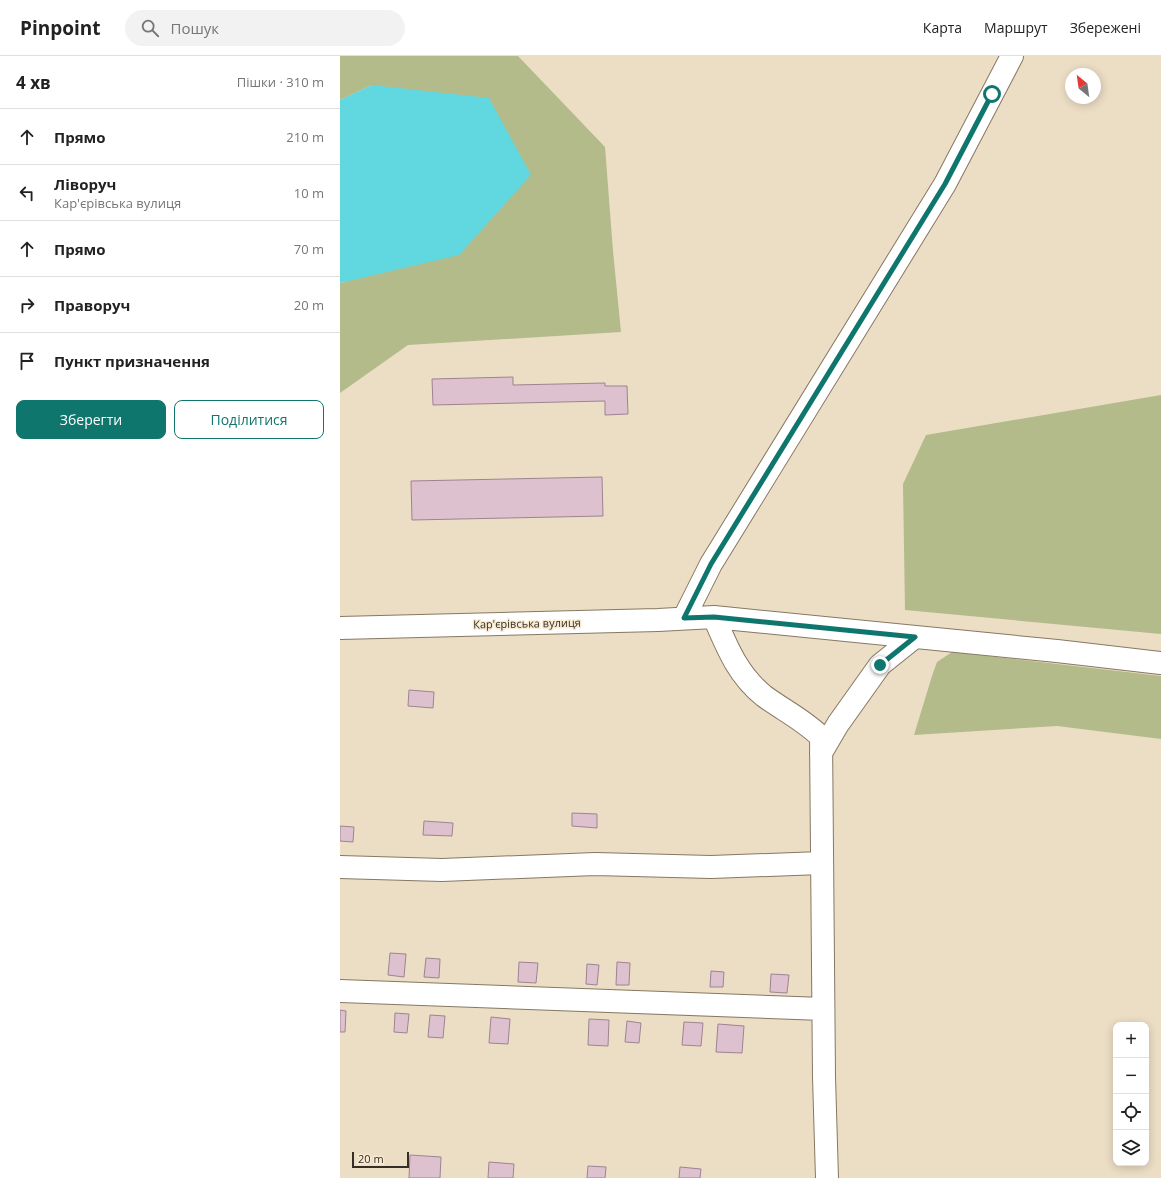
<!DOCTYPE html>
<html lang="uk">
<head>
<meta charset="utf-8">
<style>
	:root { --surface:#fff; --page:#f2f2f2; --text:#222; --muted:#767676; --line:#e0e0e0; --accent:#0f766e }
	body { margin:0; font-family:"Open Sans",sans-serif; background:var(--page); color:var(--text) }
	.controls { position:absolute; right:12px; bottom:12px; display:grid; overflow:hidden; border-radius:8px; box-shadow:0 2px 10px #0003 }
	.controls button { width:36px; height:36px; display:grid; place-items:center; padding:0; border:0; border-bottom:1px solid var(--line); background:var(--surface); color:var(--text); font:20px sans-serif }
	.compass { position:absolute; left:725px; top:12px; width:36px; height:36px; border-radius:50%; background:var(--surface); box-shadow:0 2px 10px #0003; rotate:331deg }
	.scale { position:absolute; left:12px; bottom:10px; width:57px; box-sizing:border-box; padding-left:4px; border:2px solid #342e25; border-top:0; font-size:11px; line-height:14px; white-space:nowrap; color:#342e25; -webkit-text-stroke:3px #f9ead2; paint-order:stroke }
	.stop { position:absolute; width:12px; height:12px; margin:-9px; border:3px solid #0f766e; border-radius:50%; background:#fff }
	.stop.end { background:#0f766e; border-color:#fff; box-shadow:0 1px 4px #0008 }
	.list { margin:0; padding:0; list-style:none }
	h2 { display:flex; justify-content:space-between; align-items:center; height:52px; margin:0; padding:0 16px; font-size:17px }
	h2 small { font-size:13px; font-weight:400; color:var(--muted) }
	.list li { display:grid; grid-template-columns:26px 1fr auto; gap:12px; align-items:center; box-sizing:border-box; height:56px; padding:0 16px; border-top:1px solid var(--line) }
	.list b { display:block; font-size:15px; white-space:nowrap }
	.list p { margin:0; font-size:13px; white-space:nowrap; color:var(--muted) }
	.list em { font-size:13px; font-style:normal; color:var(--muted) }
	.actions { display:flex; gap:8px; padding:12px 16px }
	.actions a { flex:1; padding:9px 0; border:1px solid var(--accent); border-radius:8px; text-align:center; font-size:14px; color:var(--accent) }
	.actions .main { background:var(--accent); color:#fff }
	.icon { flex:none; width:22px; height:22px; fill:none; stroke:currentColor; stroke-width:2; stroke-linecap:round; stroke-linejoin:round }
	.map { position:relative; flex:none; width:821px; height:1122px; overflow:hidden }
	header { display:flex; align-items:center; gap:24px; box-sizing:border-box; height:56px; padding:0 20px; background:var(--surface); border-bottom:1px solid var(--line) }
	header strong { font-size:19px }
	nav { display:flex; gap:22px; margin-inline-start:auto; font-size:14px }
	.search { width:280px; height:36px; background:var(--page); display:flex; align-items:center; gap:10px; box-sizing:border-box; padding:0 14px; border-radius:22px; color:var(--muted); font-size:15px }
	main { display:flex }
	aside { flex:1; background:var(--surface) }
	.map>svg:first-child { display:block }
	.green { fill:#b3bb8a }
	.water { fill:#61d7df }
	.building { fill:#ddc1cf; stroke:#9d8490 }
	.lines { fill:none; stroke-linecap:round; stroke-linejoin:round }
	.minor-casing { stroke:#867863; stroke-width:24 }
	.minor { stroke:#fff; stroke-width:22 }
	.route { stroke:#0f766e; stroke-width:5 }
	.labels { text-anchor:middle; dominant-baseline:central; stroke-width:3; stroke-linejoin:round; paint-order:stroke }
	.street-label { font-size:11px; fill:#342e25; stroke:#f9ead2 }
</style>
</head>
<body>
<header>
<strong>Pinpoint</strong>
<div class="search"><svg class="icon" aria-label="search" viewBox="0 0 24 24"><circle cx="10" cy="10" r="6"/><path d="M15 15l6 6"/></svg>Пошук</div>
<nav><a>Карта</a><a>Маршрут</a><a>Збережені</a></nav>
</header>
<main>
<aside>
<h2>4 хв<small>Пішки · 310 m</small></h2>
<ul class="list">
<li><svg class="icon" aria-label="ahead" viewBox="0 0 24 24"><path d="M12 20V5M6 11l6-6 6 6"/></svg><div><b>Прямо</b></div><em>210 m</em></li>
<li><svg class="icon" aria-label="left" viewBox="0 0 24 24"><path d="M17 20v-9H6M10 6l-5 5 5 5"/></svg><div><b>Ліворуч</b><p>Кар'єрівська вулиця</p></div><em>10 m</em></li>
<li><svg class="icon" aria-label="ahead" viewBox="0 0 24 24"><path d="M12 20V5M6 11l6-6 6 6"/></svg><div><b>Прямо</b></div><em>70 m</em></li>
<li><svg class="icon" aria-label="right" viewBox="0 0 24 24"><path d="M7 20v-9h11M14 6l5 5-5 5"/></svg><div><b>Праворуч</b></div><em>20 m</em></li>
<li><svg class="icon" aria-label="arrive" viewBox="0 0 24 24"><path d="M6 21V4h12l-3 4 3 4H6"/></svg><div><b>Пункт призначення</b></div></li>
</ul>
<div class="actions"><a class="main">Зберегти</a><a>Поділитися</a></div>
</aside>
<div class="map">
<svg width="821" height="1122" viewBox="0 0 821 1122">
	<rect width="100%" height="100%" fill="#ecddc5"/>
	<path class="green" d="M 0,0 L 178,0 L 265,91 L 273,195 L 281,276 L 68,289 L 0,337 L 0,227 L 5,226 L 32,29 L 0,44 Z
		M 821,339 L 821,578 L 565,554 L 563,428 L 586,379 Z
		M 612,596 L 821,620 L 821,683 L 717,670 L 574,679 L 592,620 L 597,606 Z"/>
	<path class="water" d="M 32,29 L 149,42 L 191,119 L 119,199 L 0,227 L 0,44 Z"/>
	<path class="building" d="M 173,321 L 173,329 L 265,327 L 265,330 L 287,330 L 288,358 L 265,359 L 265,345 L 93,349 L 92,323 Z
		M 262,421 L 263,460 L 72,464 L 71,425 Z
		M 69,634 L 94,636 L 93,652 L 68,650 Z
		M 232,757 L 257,758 L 257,772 L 232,770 Z
		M 84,765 L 113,767 L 112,780 L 83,779 Z
		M 0,770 L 14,771 L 13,786 L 0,785 Z
		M 50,897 L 66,898 L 64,921 L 48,919 Z
		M 86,902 L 100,903 L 99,922 L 84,921 Z
		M 179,906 L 198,907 L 196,927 L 178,926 Z
		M 277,906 L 290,907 L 289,929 L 276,929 Z
		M 247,908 L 259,909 L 257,929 L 246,928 Z
		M 371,915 L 384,916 L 383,931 L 370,931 Z
		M 431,918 L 449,919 L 447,937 L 430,936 Z
		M 0,954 L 6,955 L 5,976 L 0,976 Z
		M 55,957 L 69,958 L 67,977 L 54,976 Z
		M 90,959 L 105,960 L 103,982 L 88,981 Z
		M 151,961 L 170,963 L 168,988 L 149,987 Z
		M 249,963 L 269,964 L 268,990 L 248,989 Z
		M 287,965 L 301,967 L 299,987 L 285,986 Z
		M 344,966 L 363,967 L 361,990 L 342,989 Z
		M 378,968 L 404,970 L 402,997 L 376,996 Z
		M 70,1099 L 101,1101 L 100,1122 L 69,1122 Z
		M 149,1106 L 174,1108 L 173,1122 L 148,1122 Z
		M 248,1110 L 266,1111 L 265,1122 L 247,1122 Z
		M 340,1111 L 361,1113 L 360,1122 L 339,1122 Z"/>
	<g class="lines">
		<defs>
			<path id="minor" d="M 374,561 C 387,591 397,618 424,640 C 443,654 464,664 481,681 L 484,1021 L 487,1122
				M 344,562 L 371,508 L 605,128 L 672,0
				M 0,572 L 318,564 L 374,561 L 717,595 L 821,607
				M 481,697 L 498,668 L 540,609 L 575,581
				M 0,811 L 102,814 L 255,808 L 371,811 L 481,807
				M 0,935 L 483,953"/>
		</defs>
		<use href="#minor" class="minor-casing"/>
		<use href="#minor" class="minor"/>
	</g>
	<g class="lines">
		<path class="route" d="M 540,609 L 575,581 L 374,561 L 344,562 L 371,508 L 605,128 L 652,38"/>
	</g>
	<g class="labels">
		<g class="street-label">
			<text transform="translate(187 567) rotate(-1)">Кар'єрівська вулиця</text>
		</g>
	</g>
</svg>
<div class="controls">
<button>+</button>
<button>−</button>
<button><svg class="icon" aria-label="locate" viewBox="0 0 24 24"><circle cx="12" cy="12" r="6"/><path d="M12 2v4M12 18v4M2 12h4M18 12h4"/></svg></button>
<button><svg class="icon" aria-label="layers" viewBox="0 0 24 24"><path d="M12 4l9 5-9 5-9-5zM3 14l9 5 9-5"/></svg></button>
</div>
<svg class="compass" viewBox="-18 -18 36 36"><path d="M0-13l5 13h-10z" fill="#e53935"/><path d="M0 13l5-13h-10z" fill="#767676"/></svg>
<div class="scale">20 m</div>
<div class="stop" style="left:652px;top:38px"></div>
<div class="stop end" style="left:540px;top:609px"></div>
</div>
</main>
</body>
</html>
